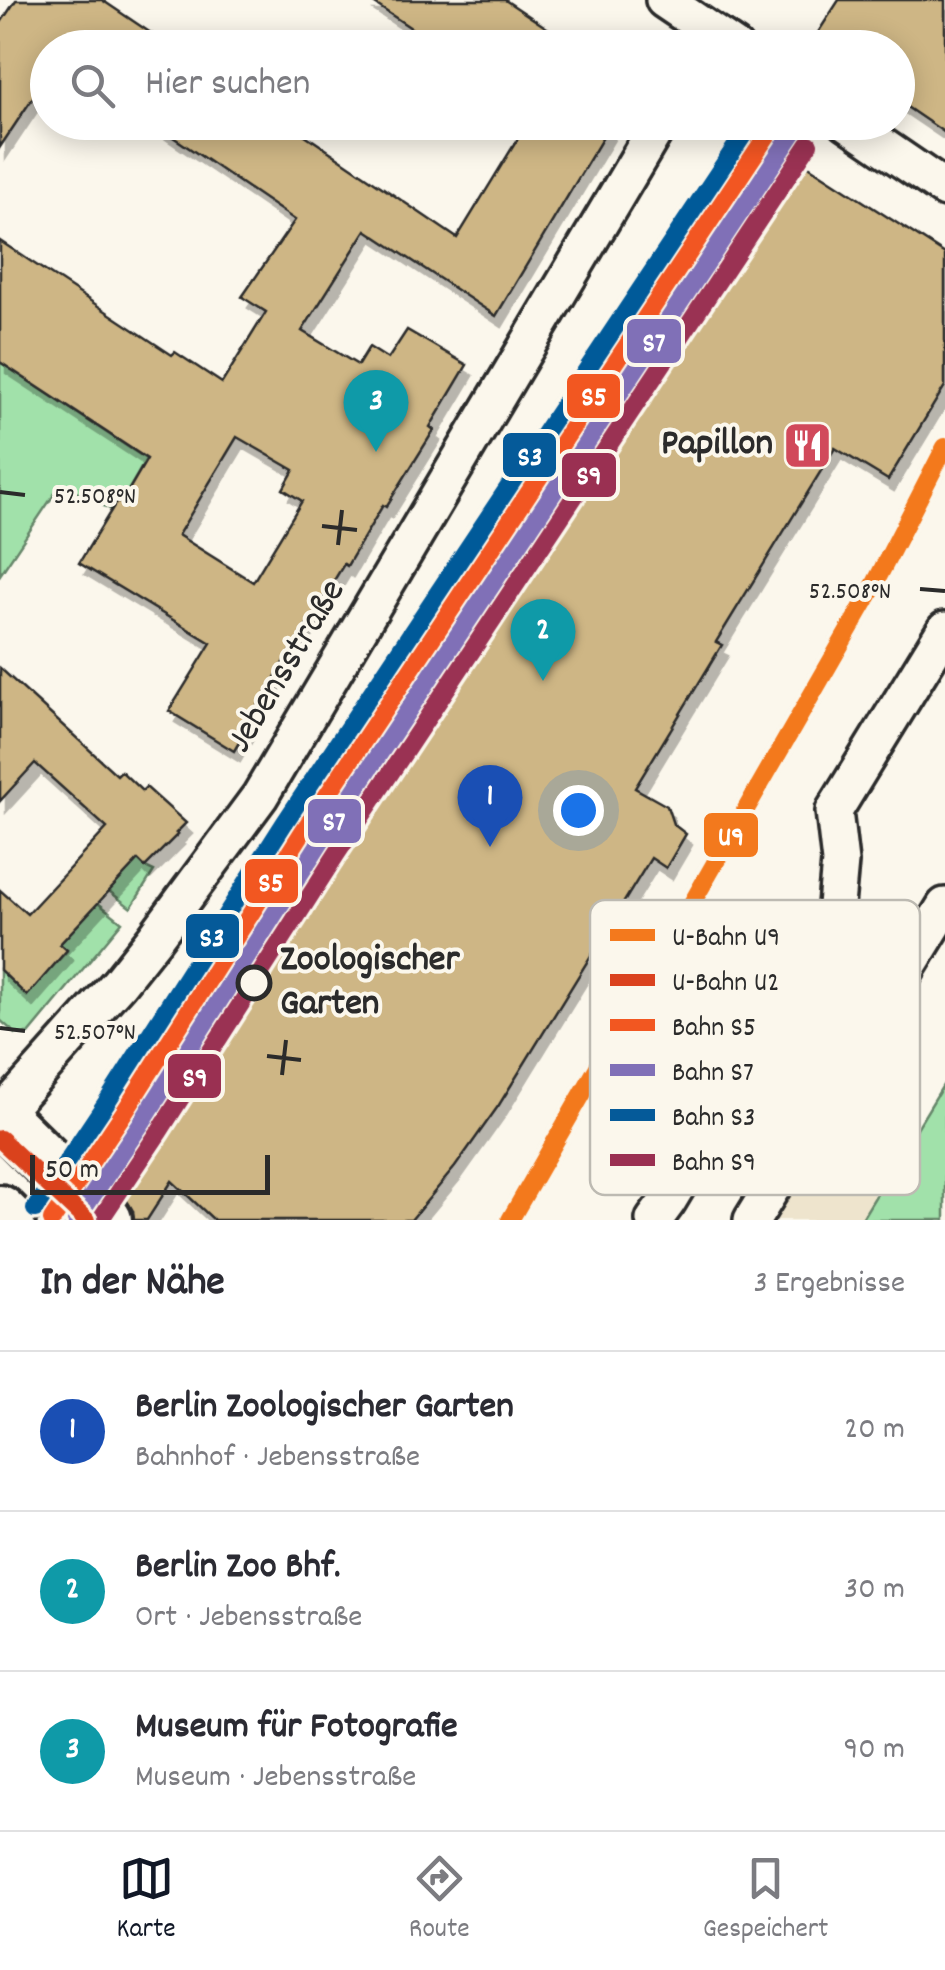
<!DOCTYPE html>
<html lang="de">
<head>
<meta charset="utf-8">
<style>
	:root { --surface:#fff; --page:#f2f2f3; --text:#2b2b33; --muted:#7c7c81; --line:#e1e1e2; --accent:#111827 }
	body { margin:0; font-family:Dekko,sans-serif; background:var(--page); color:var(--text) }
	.scale { position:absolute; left:30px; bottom:25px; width:240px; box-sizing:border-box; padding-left:10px; border:5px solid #2b2b2b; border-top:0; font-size:28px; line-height:35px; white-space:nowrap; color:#2b2b2b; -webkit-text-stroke:8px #fbf7ec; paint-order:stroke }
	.you { position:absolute; left:578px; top:810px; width:35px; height:35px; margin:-25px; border:8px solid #fff; border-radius:50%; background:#1a73e8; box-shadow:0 0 0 15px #1a73e833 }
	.badge { display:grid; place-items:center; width:65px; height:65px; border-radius:50%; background:var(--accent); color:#fff; font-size:32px; font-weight:700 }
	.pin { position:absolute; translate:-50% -82px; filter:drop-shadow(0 2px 5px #0008) }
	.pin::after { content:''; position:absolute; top:52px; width:35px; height:30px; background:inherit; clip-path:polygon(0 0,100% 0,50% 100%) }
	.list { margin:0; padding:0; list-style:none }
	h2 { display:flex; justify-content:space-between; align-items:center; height:130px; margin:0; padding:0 40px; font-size:42px }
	h2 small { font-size:32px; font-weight:400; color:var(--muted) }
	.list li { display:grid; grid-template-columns:65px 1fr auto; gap:30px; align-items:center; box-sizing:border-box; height:160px; padding:0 40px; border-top:2px solid var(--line) }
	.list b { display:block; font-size:38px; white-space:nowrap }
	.list p { margin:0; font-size:32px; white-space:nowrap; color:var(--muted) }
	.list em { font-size:32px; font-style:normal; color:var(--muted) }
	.icon { flex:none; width:55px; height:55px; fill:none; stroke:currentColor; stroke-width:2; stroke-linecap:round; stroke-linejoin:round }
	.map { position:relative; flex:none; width:945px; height:1220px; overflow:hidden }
	.search { position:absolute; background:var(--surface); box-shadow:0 5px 25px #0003; left:30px; right:30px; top:30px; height:110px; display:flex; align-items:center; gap:25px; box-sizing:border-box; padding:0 35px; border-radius:55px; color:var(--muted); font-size:38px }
	.sheet { height:610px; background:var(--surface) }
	nav { display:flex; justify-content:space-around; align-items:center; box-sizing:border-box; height:140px; border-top:2px solid var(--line); background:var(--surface); font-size:28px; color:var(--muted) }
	nav a { display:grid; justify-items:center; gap:5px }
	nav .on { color:var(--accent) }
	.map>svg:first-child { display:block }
	.built { fill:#eee4cd }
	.green { fill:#a1e1aa; stroke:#66866a; stroke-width:2.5 }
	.building { fill:#ceb685; stroke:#2b2b2b; stroke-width:2.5; fill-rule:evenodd; filter:url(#shadow) }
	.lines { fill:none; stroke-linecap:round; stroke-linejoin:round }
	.minor-casing { stroke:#2b2b2b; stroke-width:42 }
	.secondary-casing { stroke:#2b2b2b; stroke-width:58 }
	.minor { stroke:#fbf7ec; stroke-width:35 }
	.secondary { stroke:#fbf7ec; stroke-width:50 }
	.rail-1-casing { stroke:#fbf7ec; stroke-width:25 }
	.rail-2-casing { stroke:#fbf7ec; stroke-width:25 }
	.rail-3-casing { stroke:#fbf7ec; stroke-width:25 }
	.rail-4-casing { stroke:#fbf7ec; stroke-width:25 }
	.rail-1 { stroke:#f25721; stroke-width:18 }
	.rail-2 { stroke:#8070b7; stroke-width:18 }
	.rail-3 { stroke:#055a99; stroke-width:18 }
	.rail-4 { stroke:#9a3052; stroke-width:18 }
	.metro-1-casing { stroke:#fbf7ec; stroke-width:25 }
	.metro-2-casing { stroke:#fbf7ec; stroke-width:25 }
	.metro-1 { stroke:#f3791d; stroke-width:18 }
	.metro-2 { stroke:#da421e; stroke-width:18 }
	.ticks { fill:none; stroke:#2b2b2b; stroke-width:4 }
	.stop-dot { fill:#fbf7ec; stroke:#2b2b2b; stroke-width:5 }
	.labels { text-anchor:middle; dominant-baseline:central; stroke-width:8; stroke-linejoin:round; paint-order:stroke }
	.poi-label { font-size:38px; font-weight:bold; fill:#2b2b2b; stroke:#fbf7ec; text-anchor:end }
	.street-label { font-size:38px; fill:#2b2b2b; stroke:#fbf7ec }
	.stop-label { font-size:38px; font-weight:bold; fill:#2b2b2b; stroke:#fbf7ec; text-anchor:start }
	.key { fill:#fbf7ec; stroke:#bdbab2; stroke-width:2.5 }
	.key-label { font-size:28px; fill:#2b2b2b }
	.ticks-label { font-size:25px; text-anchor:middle; fill:#2b2b2b; stroke:#fbf7ec; stroke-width:8; stroke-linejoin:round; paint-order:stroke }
	.line-badge { stroke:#fbf7ec; stroke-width:4 }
	.badge-label { font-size:28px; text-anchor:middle; font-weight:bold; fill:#fff }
</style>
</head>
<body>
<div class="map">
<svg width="945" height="1220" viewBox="0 0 945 1220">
	<defs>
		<filter id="shadow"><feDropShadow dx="6" dy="11" stdDeviation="0" flood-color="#0004"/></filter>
	</defs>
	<rect width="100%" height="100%" fill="#fbf7ec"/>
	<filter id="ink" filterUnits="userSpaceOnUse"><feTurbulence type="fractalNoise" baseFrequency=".01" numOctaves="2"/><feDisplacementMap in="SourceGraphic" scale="20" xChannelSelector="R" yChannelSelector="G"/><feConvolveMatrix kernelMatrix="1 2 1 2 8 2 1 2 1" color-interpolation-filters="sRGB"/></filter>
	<g filter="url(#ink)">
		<path class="built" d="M 819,1148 L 881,1184 L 861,1220 L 775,1220 Z"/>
		<path class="green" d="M 0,362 L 146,459 L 121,503 L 117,501 L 112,510 L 61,484 L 0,575 Z
			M 138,860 L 145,867 L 154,871 L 131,908 L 109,891 Z
			M 98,903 L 122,922 L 29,1034 L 16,1034 L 0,1020 L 0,970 L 27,995 L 67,951 L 60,944 Z
			M 945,1082 L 945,1220 L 861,1220 Z"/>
		<path class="building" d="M 16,0 L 102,0 L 173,48 L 92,48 L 74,35 L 66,48 L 48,48 L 48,75 L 0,147 L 0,24 Z
			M 369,0 L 505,0 L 577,48 L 441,48 Z
			M 839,0 L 945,0 L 945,133 L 898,101 L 898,48 L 808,48 Z
			M 151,122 L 286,122 L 457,238 L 528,122 L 612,122 L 496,316 L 366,230 L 302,331 L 358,365 L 369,347 L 388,359 L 407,330 L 467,365 L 430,427 L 434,430 L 386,507 L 383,505 L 347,566 L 344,564 L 257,707 L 259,708 L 234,751 L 169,711 L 211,643 L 79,563 L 117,501 L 121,503 L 147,459 L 0,362 L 0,241 L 172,355 L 175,352 L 222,383 L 266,312 L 242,297 L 295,220 ZM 237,437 L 294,470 L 283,489 L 302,501 L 253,582 L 178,535 Z
			M 751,129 L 945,254 L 945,386 L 888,480 L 835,448 L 716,642 L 722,645 L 635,788 L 667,806 L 673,824 L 686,834 L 666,868 L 651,858 L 499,1105 L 455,1167 L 411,1220 L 214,1220 L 172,1181 L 147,1220 L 134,1220 L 133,1211 L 126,1199 L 76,1150 Z
			M 0,668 L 117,775 L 121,771 L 142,791 L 146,787 L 186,823 L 176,833 L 178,834 L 145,867 L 138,860 L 60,944 L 67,950 L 27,996 L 0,970 L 0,890 L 27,914 L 107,828 L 35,763 L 0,801 Z
			M 43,1198 L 65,1220 L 37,1220 L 35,1209 Z"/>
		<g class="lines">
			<defs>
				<path id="minor" d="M 664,0 L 735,48
					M 847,122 L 945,189
					M 0,1116 L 119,983 L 154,939 L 260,796 L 660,122
					M 654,1220 L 668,1201 L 831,930 L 835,916 L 840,862 L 834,811 L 945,630
					M 752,1220 L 945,906"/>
				<path id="secondary" d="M 0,1116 L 106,1220
					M 0,1211 L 9,1220"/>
			</defs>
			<use href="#minor" class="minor-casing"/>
			<use href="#secondary" class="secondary-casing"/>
			<use href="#minor" class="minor"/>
			<use href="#secondary" class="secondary"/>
			<defs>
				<path id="rail-1" d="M 52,1220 L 125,1111 L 302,833 L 776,122"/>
				<path id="rail-2" d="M 76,1220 L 142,1122 L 319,844 L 793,133"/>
				<path id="rail-3" d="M 35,1209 L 108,1100 L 285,822 L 752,122"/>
				<path id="rail-4" d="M 100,1220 L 159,1132 L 336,855 L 809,144"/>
			</defs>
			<use href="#rail-1" class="rail-1-casing"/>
			<use href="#rail-2" class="rail-2-casing"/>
			<use href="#rail-3" class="rail-3-casing"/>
			<use href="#rail-4" class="rail-4-casing"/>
			<use href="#rail-1" class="rail-1"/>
			<use href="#rail-2" class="rail-2"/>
			<use href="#rail-3" class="rail-3"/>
			<use href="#rail-4" class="rail-4"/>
			<defs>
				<path id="metro-1" d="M 510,1220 L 869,595 L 945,447"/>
				<path id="metro-2" d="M 0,1139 L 86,1220"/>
			</defs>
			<use href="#metro-1" class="metro-1-casing"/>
			<use href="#metro-2" class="metro-2-casing"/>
			<use href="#metro-1" class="metro-1"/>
			<use href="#metro-2" class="metro-2"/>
		</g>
	</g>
	<path class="ticks" d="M 0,492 L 25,495M 322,526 L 357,530M 338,545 L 342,510M 920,589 L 945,591M 0,1028 L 25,1031M 267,1056 L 301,1060M 282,1075 L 286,1040"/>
	<defs>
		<symbol id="restaurant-square" viewBox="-11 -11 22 22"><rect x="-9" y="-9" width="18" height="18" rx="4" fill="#d1495b" stroke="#fbf7ec"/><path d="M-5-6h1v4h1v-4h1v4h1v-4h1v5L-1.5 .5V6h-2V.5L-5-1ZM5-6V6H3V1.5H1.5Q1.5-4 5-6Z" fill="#fff"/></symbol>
	</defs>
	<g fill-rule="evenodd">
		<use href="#restaurant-square" x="780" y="418" width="55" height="55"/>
	</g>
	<circle class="stop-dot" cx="254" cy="983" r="16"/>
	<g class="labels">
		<g class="poi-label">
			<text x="773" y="445">Papillon</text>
		</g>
		<g class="street-label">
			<text transform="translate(288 667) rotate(-59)">Jebensstraße</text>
		</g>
		<g class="stop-label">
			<text x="280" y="961">Zoologischer<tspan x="280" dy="44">Garten</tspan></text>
		</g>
	</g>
	<rect x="590" y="900" width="330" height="295" rx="15" class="key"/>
	<rect x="610" y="929" width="45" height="12" fill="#f3791d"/>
	<rect x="610" y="974" width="45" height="12" fill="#da421e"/>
	<rect x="610" y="1019" width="45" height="12" fill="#f25721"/>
	<rect x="610" y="1064" width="45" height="12" fill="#8070b7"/>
	<rect x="610" y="1109" width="45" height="12" fill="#055a99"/>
	<rect x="610" y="1154" width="45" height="12" fill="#9a3052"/>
	<g class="key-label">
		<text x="672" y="945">U-Bahn U9</text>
		<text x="672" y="990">U-Bahn U2</text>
		<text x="672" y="1035">Bahn S5</text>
		<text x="672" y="1080">Bahn S7</text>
		<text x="672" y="1125">Bahn S3</text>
		<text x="672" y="1170">Bahn S9</text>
	</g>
	<g class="ticks-label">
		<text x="95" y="503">52.508°N</text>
		<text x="850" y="598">52.508°N</text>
		<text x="95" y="1039">52.507°N</text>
	</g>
	<g class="line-badge">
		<rect x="625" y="317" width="58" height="48" rx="10" fill="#8070b7"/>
		<rect x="565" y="372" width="57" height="48" rx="10" fill="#f25721"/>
		<rect x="501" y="431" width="57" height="48" rx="10" fill="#055a99"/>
		<rect x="560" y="451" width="58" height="48" rx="10" fill="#9a3052"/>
		<rect x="306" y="797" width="57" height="48" rx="10" fill="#8070b7"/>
		<rect x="702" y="811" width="58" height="48" rx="10" fill="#f3791d"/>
		<rect x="243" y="857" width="57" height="48" rx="10" fill="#f25721"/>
		<rect x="184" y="912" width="57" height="48" rx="10" fill="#055a99"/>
		<rect x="166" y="1052" width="57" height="48" rx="10" fill="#9a3052"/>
	</g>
	<g class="badge-label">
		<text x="654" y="351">S7</text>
		<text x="594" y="405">S5</text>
		<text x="530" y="465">S3</text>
		<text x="589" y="484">S9</text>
		<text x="334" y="830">S7</text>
		<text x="731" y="845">U9</text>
		<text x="271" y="891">S5</text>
		<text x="212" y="946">S3</text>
		<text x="195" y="1086">S9</text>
	</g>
</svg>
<div class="scale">50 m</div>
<div class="you"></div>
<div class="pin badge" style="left:490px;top:847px;background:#1a4fb4">1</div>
<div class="pin badge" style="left:543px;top:681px;background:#0f9aa8">2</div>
<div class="pin badge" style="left:376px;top:452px;background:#0f9aa8">3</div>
<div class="search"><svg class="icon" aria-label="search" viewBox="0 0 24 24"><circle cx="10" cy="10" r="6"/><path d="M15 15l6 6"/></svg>Hier suchen</div>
</div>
<section class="sheet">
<h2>In der Nähe<small>3 Ergebnisse</small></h2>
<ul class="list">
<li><span class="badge" style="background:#1a4fb4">1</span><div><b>Berlin Zoologischer Garten</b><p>Bahnhof · Jebensstraße</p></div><em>20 m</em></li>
<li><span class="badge" style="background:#0f9aa8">2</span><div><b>Berlin Zoo Bhf.</b><p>Ort · Jebensstraße</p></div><em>30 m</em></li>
<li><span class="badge" style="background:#0f9aa8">3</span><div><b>Museum für Fotografie</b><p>Museum · Jebensstraße</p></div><em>90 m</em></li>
</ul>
</section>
<nav>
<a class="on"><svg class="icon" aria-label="map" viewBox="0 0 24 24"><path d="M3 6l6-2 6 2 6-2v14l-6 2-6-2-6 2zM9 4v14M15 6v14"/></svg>Karte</a>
<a><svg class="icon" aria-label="directions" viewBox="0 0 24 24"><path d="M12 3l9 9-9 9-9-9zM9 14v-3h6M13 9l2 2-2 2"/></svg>Route</a>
<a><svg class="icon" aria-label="saved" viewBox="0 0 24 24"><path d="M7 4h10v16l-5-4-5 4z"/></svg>Gespeichert</a>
</nav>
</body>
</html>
